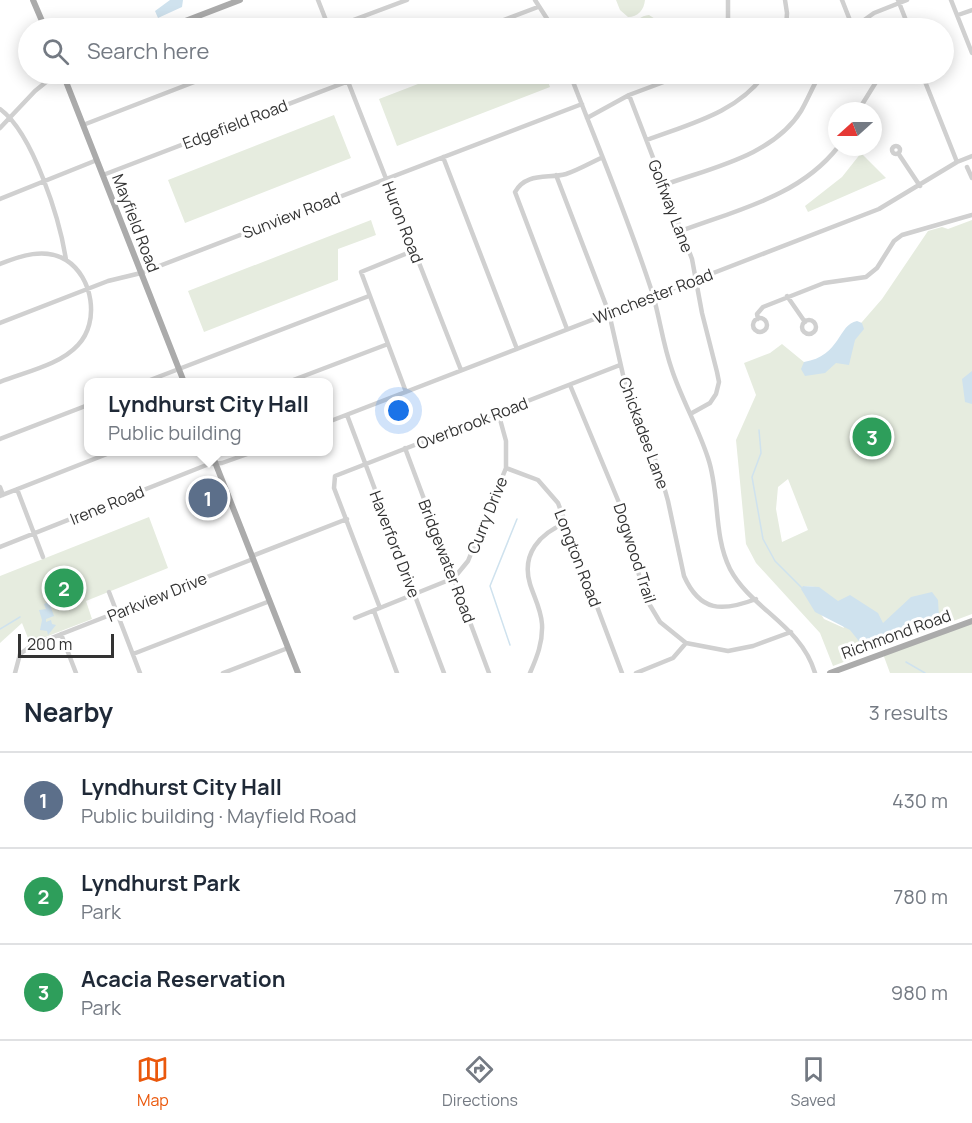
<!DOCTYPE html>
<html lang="en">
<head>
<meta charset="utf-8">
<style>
	:root { --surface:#fff; --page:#f6f6f7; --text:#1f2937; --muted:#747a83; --line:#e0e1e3; --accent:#ea580c }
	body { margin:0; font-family:Manrope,sans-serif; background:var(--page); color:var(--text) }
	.compass { position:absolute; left:828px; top:102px; width:54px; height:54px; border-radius:50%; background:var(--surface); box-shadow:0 3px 15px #0003; rotate:249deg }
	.scale { position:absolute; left:18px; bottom:15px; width:96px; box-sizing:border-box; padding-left:6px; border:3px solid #333; border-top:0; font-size:16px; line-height:21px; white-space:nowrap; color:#333; -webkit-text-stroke:4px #fff; paint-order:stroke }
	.you { position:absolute; left:399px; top:411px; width:21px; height:21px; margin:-15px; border:4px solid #fff; border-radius:50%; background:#1a73e8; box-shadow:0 0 0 9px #1a73e833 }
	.badge { display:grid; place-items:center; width:39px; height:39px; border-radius:50%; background:var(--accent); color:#fff; font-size:20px; font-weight:700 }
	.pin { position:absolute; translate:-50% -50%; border:3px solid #fff; box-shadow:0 2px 6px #0006 }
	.popup { position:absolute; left:84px; top:378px; width:249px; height:78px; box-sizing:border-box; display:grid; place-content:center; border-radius:12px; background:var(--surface); filter:drop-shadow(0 2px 4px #0005); font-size:20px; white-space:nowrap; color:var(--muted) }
	.popup b { font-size:22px; color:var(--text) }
	.popup::after { content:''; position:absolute; left:50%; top:100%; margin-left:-12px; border:12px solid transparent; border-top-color:var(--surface) }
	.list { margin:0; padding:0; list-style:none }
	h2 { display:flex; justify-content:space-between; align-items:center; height:78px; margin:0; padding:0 24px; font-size:26px }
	h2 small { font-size:20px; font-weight:400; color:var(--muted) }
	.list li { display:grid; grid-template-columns:39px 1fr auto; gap:18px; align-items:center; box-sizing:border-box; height:96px; padding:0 24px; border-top:2px solid var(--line) }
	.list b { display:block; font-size:22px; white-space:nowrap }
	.list p { margin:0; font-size:20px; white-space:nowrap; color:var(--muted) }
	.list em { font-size:20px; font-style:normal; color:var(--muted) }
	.icon { flex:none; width:33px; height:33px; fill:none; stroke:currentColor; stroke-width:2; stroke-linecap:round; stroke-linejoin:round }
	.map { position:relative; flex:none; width:972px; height:673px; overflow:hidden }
	.search { position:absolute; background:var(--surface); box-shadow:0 3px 15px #0003; left:18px; right:18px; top:18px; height:66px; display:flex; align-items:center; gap:15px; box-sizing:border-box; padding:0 21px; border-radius:33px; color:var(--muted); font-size:22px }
	.sheet { height:366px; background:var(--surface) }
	nav { display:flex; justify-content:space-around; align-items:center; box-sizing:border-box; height:84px; border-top:2px solid var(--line); background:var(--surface); font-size:16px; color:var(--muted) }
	nav a { display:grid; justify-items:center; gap:3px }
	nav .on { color:var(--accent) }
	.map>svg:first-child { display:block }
	.green { fill:#e6ecdf; fill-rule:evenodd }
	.water { fill:#cfe2ee }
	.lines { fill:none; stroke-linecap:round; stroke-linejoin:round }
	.stream { stroke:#cfe2ee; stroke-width:1.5 }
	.minor { stroke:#d0d0d0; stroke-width:4.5 }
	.major { stroke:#ababab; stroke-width:6 }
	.labels { text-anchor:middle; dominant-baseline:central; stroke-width:6; stroke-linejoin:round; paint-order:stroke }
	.street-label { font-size:16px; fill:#333; stroke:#fff }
</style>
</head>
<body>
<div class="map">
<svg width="972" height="673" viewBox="0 0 972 673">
	<rect width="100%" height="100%" fill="#fff"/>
	<path class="green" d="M 616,0 L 645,0 C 644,10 638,17 628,17 L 620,10 Z
		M 649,15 L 663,24 L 666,28 L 634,28 C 635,20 641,16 649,15 Z
		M 444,74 L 545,74 L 550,87 L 397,146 L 379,99 Z
		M 334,115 L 351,158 L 185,223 L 168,180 Z
		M 861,153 L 886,178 L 808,212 L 805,206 L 842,177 Z
		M 371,220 L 376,235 L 338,249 L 338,280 L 204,332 L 188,291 Z
		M 972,220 L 972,614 L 833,666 L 820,633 L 756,563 L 746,544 L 736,440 L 756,395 L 744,363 L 770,353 L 782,344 L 810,367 L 829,360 L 882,299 L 928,231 L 942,227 L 948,229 ZM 788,479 L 808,530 L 782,542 L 776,509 L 778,487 ZM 803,586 L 816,587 L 832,599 L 844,628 L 824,619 Z
		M 149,517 L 168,568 L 86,601 L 92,619 L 30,643 L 22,623 L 0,643 L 0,576 Z
		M 972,621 L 972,673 L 890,673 L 883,654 Z"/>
	<path class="water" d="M 170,0 L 183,0 L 182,7 L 158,18 L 155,11 Z
		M 857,321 L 862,323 L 864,329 L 855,340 L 849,365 L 836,363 L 825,373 L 805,376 L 801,369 L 804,362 C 841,356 838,324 857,321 Z
		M 972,371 L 972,404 L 965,402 L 962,379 Z
		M 803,586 L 819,587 L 838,601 L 850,595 L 878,613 L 883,623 L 911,597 L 932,592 L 938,600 L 939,617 L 862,645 L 850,630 L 815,612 L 801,589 Z
		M 49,602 L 54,616 L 46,619 L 46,622 L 51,620 L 52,624 L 56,625 L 48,635 L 47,631 L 40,630 L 42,620 L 39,610 L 46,609 L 44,604 Z"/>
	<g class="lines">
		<path class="stream" d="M 759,430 L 761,453 L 752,477 L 763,539 L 775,561 L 802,588
			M 0,629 L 20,617
			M 510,645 L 490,586 L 517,519
			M 906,662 L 925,673"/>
		<path class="minor" d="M 318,0 L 329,28
			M 535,0 L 553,28
			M 785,0 L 787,13 L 786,28
			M 842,0 L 853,28
			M 898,0 L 909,28
			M 951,0 L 972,53
			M 958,15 L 972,10
			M 332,28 L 407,0
			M 483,28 L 538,7
			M 728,28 L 728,0
			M 853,28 L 874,13 L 907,0
			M 345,74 L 461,370
			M 570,74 C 598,147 629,220 653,295 C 660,319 663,345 672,370 C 682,400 698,427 708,458 C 720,493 713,535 730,569 C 751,609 801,625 815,673
			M 922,74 L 957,162
			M 629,95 L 692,259 L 702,313 L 717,372 L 719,382 L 716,394 L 710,403 L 692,413
			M 0,109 C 33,133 60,220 66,260
			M 858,111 L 881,74
			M 587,118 L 629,95 L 685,74
			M 83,125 L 215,74
			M 0,128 L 35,91 L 56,74
			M 647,140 C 689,124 737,113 765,74
			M892 150a4 4 0 1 1 8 0a4 4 0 1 1-8 0Z
			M 898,153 L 920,186
			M 443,157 L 517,349
			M 967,167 L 972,178
			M 103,175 L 367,74
			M 556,175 L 609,313 L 626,388 L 659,469 L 668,501 L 684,576 C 700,612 722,612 756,599
			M 664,185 C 710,168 773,156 801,111 C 808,99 813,86 820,74
			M 0,199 L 97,160
			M 681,231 C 737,210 800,196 838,147
			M 0,264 C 20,256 45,247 66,260 C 93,277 100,322 78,345 C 60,365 25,372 0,382
			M 787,296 L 805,322
			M753 325a7 7 0 1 1 14 0a7 7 0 1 1-14 0Z
			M 758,319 L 757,314 L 763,307 L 824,283 L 866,277 L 877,268 L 894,241 L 902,235 L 972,215
			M802 327a7 7 0 1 1 14 0a7 7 0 1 1-14 0Z
			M 0,323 L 108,281 L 141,273 L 582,104
			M 567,329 L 515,192 C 526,172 548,179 566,174 C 578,170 590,163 601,158
			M 145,382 L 369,296
			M 288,382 L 388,344
			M 570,385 L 620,505 L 645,597 L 660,622 L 686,643 L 728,651 L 753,646 L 791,632
			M 406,392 L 361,272 L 415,250
			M 347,415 L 444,673
			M 328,422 L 879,209 L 957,162 L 972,156
			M 0,439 L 88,405
			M 405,448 L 489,673
			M 506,468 L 538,480 L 558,503 L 622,673
			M 0,487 L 3,495
			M 17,489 L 43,557
			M 0,496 L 112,452
			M 0,547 L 209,464 L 222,463 L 253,452
			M 252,556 L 347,519
			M 109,592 L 140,673
			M 380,608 L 334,488 L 335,476 L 620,365
			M 374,611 L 397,673
			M 355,618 L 454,578 L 468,561 L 506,468 L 506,441 L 498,412
			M 61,634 L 76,673
			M 133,654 L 270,601
			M 15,673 L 20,654 L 31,646 L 253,559
			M 223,673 L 288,648
			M 530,673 C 537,657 543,642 542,624 C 541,609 534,597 530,584 C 521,554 540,533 566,523
			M 636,673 L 673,658 L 686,643"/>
		<path class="major" d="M 33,0 L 45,28
			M 167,28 L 240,0
			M 63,74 L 184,382
			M 211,452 L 298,673
			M 830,673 L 972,621"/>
	</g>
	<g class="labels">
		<g class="street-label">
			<text transform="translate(235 124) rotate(-21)">Edgefield Road</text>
			<text transform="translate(671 206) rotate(69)">Golfway Lane</text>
			<text transform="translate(291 215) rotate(-21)">Sunview Road</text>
			<text transform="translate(403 222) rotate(69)">Huron Road</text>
			<text transform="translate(136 223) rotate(69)">Mayfield Road</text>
			<text transform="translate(653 296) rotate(-21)">Winchester Road</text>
			<text transform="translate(472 423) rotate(-21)">Overbrook Road</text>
			<text transform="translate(644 433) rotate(70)">Chickadee Lane</text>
			<text transform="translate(107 505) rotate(-22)">Irene Road</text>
			<text transform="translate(487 515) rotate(-68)">Curry Drive</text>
			<text transform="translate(395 544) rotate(69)">Haverford Drive</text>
			<text transform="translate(635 553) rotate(72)">Dogwood Trail</text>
			<text transform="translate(578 558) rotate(69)">Longton Road</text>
			<text transform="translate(447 561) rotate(69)">Bridgewater Road</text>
			<text transform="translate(157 597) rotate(-22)">Parkview Drive</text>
			<text transform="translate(896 634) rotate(-20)">Richmond Road</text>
		</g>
	</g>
</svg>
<svg class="compass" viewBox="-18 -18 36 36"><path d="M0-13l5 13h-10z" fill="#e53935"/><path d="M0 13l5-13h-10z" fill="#747a83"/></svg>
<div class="scale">200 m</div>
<div class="you"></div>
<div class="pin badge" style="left:208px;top:498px;background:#5c6f8a">1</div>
<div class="popup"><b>Lyndhurst City Hall</b>Public building</div>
<div class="pin badge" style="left:64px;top:588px;background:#2e9e5b">2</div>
<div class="pin badge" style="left:872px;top:437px;background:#2e9e5b">3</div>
<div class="search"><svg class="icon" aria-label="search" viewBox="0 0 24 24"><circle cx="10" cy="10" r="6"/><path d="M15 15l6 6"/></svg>Search here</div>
</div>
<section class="sheet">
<h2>Nearby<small>3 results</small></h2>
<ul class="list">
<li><span class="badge" style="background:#5c6f8a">1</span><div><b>Lyndhurst City Hall</b><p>Public building · Mayfield Road</p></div><em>430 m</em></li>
<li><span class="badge" style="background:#2e9e5b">2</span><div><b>Lyndhurst Park</b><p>Park</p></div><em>780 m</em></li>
<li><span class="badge" style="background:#2e9e5b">3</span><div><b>Acacia Reservation</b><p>Park</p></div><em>980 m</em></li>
</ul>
</section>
<nav>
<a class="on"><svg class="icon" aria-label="map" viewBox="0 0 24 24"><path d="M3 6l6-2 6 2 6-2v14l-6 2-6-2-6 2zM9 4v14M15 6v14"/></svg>Map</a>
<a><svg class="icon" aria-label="directions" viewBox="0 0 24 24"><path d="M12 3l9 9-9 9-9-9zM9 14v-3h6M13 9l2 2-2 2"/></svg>Directions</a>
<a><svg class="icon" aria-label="saved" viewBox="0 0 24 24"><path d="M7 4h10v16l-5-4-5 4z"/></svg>Saved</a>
</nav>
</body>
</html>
